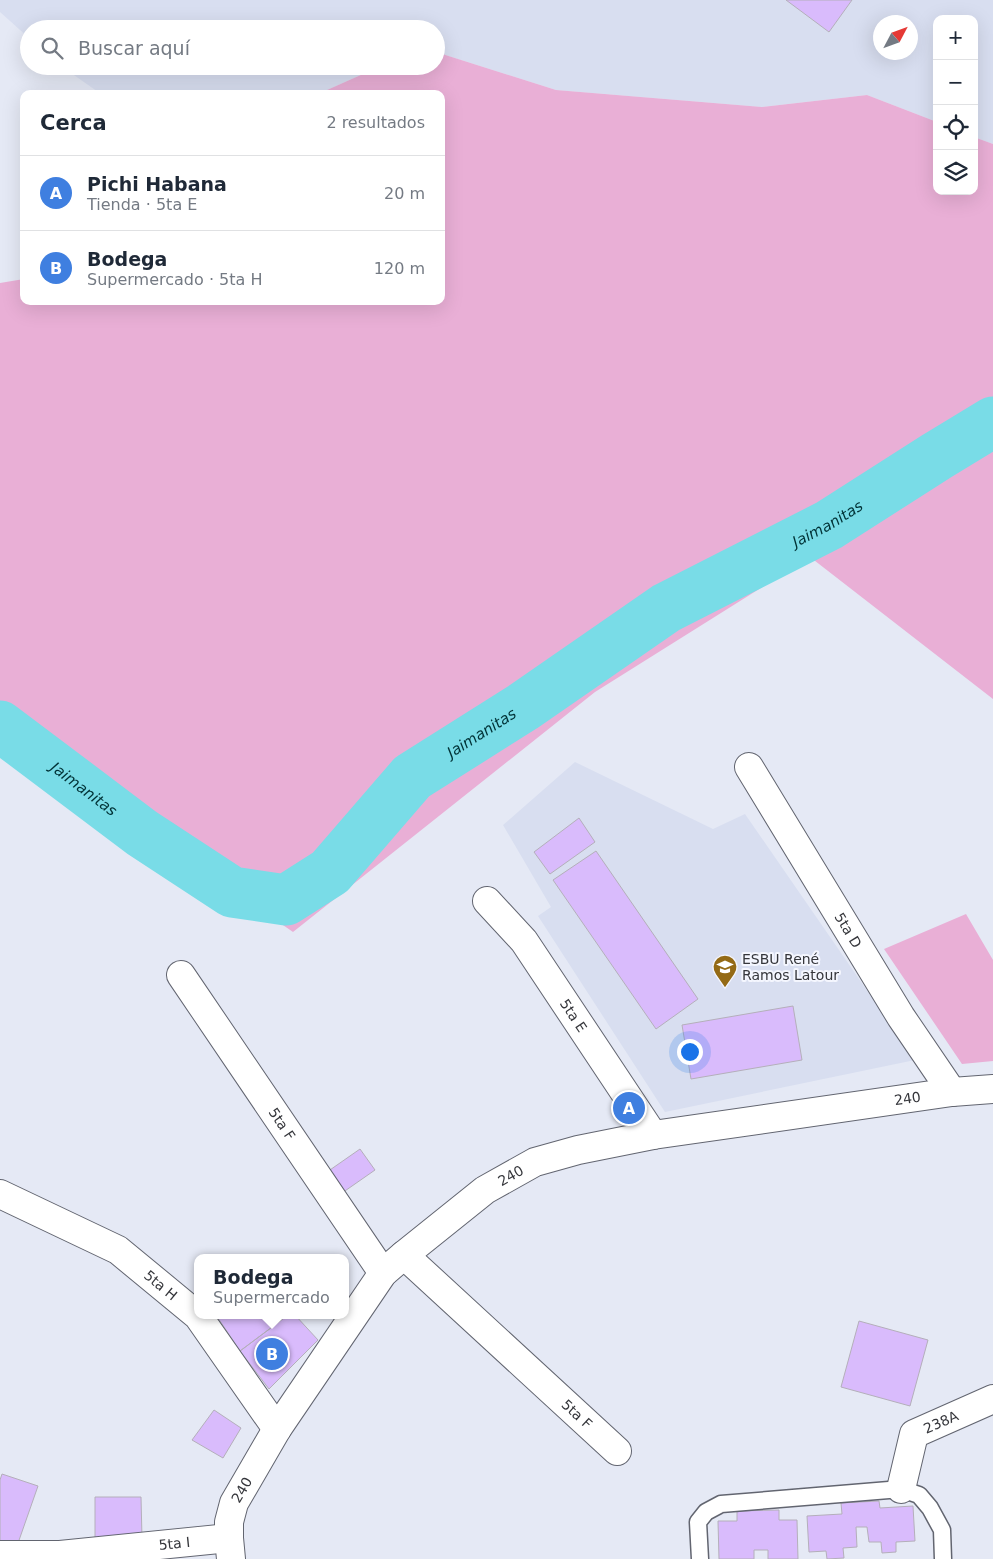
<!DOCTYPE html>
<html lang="es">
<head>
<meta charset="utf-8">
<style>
	:root { --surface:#fff; --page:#f6f6f7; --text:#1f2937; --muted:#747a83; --line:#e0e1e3; --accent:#946a15 }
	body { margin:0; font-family:"DejaVu Sans",sans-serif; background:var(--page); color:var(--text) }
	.controls { position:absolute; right:15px; top:15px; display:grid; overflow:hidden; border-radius:10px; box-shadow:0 5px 20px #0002 }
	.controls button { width:45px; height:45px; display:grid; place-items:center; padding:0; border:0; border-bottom:1px solid var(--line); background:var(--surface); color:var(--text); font:25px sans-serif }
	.compass { position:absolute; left:873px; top:15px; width:45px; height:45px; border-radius:50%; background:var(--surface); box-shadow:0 5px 20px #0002; rotate:49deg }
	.you { position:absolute; left:689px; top:1051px; width:18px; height:18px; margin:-12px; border:4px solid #fff; border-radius:50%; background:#1a73e8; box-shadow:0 0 0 8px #1a73e833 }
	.badge { display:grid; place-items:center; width:32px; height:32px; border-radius:50%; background:var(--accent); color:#fff; font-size:16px; font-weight:700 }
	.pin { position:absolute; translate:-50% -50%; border:2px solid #fff; box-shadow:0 1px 5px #0006 }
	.popup { position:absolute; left:194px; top:1254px; width:155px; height:65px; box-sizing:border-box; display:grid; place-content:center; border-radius:10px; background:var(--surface); filter:drop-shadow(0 1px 4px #0005); font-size:16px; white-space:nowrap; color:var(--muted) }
	.popup b { font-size:19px; color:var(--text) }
	.popup::after { content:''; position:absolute; left:50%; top:100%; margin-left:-10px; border:10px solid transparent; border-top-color:var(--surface) }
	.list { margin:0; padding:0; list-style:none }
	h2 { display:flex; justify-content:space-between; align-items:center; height:65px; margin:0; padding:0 20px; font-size:21px }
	h2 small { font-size:16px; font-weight:400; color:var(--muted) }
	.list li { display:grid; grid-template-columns:32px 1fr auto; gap:15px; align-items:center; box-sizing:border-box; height:75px; padding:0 20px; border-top:1px solid var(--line) }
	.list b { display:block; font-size:19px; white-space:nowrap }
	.list p { margin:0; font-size:16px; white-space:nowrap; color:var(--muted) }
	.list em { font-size:16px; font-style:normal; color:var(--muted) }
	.icon { flex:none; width:28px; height:28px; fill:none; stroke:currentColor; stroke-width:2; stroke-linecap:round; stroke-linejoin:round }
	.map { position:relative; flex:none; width:993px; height:1559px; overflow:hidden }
	.search { position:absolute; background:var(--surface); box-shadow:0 5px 20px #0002; left:20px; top:20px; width:425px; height:55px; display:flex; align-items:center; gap:12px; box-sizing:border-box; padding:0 18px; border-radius:28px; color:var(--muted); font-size:19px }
	.panel { position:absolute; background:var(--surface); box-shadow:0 5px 20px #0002; left:20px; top:90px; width:425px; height:215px; border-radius:10px }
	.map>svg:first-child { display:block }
	.built { fill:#d8def0; fill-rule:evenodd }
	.green { fill:#e9afd6 }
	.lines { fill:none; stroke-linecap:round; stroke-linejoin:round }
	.river { stroke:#79dce7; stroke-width:51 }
	.building { fill:#d9bbfc; stroke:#b4afba }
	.service-casing { stroke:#626570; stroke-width:19 }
	.minor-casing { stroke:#626570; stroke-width:30 }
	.service { stroke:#fff; stroke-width:16 }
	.minor { stroke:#fff; stroke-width:28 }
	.labels { text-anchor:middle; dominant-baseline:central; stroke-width:4; stroke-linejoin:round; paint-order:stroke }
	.street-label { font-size:14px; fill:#35363b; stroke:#f4f6fe }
	.poi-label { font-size:14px; fill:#35363b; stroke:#f4f6fe; text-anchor:start }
	.water-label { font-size:15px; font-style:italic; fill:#003236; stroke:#f4f6fe }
</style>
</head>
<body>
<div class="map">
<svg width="993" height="1559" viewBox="0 0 993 1559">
	<rect width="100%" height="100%" fill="#e5e9f5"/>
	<path class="built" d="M 0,0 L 993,0 L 993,144 L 974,137 L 974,19 L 937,19 L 937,122 L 867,95 L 762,107 L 556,90 L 436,52 L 436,29 L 29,29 L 29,38 L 0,12 ZM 880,22 L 910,22 L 910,52 L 880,52 Z
		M 61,66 L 381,66 L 318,94 L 101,94 Z
		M 575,762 L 713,829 L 745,814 L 915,1060 L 665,1112 L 538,916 L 551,907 L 503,825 Z"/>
	<path class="green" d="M 436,52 L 556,90 L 762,107 L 867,95 L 937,122 L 937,191 L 974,191 L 974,137 L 993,144 L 993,699 L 810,557 L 595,692 L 293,932 L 167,845 L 0,705 L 0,283 L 24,279 L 24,301 L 441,301 L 441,94 L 318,94 L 381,66 L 436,66 Z
		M 966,914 L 993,960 L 993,1061 L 962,1064 L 884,949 Z"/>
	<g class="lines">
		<path class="river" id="s1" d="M 0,726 L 142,833 L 232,892 L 286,900 L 330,872 L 412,777 L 523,707 L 666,608 L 829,525 L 937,456 L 993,422"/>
	</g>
	<path class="building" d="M 786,0 L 852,0 L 829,32 Z
		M 579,818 L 595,842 L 550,874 L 534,852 Z
		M 596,851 L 698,999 L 656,1029 L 553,880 Z
		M 793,1006 L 802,1060 L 691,1079 L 682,1025 Z
		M 360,1149 L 375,1170 L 342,1193 L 327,1172 Z
		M 216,1315 L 268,1315 L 275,1325 L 240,1351 Z
		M 288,1315 L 295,1315 L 318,1340 L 269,1389 L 240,1351 Z
		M 859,1321 L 928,1340 L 910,1406 L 841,1387 Z
		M 214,1410 L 241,1428 L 223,1458 L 192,1440 Z
		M 2,1474 L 38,1486 L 17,1546 L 0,1541 L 0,1480 Z
		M 95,1497 L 141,1497 L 142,1538 L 95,1538 Z
		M 879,1501 L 880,1508 L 913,1506 L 915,1541 L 896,1542 L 896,1552 L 882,1553 L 881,1542 L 869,1542 L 867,1527 L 856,1527 L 857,1547 L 843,1548 L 844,1558 L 827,1559 L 826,1551 L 809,1552 L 807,1516 L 842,1514 L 841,1503 Z
		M 779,1510 L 779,1520 L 797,1520 L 798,1559 L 768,1559 L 768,1550 L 754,1550 L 754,1559 L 719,1559 L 718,1521 L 737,1521 L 737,1511 Z"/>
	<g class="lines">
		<defs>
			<path id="service" d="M 700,1559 L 698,1522 L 706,1512 L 721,1504 L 901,1489 L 919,1495 L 930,1508 L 942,1530 L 943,1559"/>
			<g id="minor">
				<path id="s2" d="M 749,767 L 901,1017 L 952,1092"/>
				<path id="s3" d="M 487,901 L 524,941 L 653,1135"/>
				<path id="s4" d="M 181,975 L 383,1273"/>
				<path id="s5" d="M 0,1194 L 118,1250 L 198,1316 L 277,1429"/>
				<path id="s6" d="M 404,1255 L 617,1451"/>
				<path id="s7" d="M 901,1489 L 914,1434 L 993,1399"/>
				<path id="s8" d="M 0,1555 L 60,1555 L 229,1538"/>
				<path id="s9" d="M 231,1559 L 229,1538 L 229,1522 L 234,1503 L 277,1429 L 383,1273 L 404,1255 L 485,1190 L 535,1162 L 578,1150 L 653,1135 L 952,1092 L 993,1089"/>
			</g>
		</defs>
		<use href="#service" class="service-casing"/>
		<use href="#minor" class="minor-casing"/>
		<use href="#service" class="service"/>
		<use href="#minor" class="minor"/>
	</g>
	<defs>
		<symbol id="school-pin" viewBox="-11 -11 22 30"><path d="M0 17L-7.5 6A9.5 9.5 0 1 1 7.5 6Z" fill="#946a15" stroke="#f4f6fe"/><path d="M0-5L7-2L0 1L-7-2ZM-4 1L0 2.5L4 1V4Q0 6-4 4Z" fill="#fff"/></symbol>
	</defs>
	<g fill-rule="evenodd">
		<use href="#school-pin" x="711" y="953" width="28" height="38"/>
	</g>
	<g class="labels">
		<g class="street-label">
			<text stroke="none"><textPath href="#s2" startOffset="191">5ta D</textPath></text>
			<text stroke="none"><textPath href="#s3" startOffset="144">5ta E</textPath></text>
			<text stroke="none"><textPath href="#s9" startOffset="898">240</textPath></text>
			<text stroke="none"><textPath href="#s4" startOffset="180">5ta F</textPath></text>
			<text stroke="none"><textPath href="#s9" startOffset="492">240</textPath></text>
			<text stroke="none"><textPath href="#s5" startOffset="186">5ta H</textPath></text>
			<text stroke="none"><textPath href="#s6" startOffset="235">5ta F</textPath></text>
			<text stroke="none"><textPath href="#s7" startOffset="86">238A</textPath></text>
			<text stroke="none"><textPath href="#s9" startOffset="72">240</textPath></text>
			<text stroke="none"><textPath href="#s8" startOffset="175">5ta I</textPath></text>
		</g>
		<g class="poi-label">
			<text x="742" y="959">ESBU René<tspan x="742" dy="16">Ramos Latour</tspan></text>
		</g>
		<g class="water-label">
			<text stroke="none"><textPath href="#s1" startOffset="1005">Jaimanitas</textPath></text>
			<text stroke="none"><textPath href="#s1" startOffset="600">Jaimanitas</textPath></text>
			<text stroke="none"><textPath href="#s1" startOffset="105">Jaimanitas</textPath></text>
		</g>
	</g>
</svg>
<div class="controls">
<button>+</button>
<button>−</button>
<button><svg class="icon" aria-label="locate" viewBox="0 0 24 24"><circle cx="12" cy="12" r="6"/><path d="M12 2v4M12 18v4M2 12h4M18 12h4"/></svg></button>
<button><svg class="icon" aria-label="layers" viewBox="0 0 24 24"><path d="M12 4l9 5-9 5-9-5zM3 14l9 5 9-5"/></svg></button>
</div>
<svg class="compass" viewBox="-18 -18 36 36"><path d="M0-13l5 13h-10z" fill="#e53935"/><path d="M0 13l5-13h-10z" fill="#747a83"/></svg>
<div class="you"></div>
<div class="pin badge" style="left:629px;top:1108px;background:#3f7fe0">A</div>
<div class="pin badge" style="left:272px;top:1354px;background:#3f7fe0">B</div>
<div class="popup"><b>Bodega</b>Supermercado</div>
<div class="search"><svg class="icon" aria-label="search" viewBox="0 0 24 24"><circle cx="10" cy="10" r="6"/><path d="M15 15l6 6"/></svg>Buscar aquí</div>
<section class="panel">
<h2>Cerca<small>2 resultados</small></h2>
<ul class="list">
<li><span class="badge" style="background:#3f7fe0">A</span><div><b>Pichi Habana</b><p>Tienda · 5ta E</p></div><em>20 m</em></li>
<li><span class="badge" style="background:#3f7fe0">B</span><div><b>Bodega</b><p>Supermercado · 5ta H</p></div><em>120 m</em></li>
</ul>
</section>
</div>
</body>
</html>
